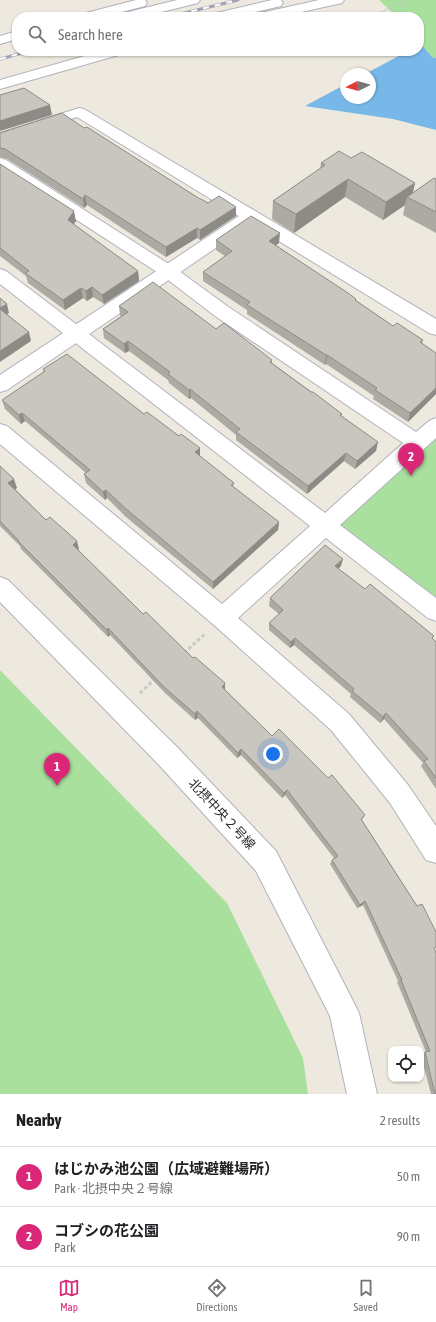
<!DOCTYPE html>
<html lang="en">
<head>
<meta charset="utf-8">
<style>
	:root { --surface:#fff; --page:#f6f6f6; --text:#202124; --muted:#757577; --line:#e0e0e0; --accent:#db2777 }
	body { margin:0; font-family:"Asap Condensed","Noto Sans JP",sans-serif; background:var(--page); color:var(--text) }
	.controls { position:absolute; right:12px; bottom:12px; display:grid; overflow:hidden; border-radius:8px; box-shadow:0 1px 3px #0004 }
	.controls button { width:36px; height:36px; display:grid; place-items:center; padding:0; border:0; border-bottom:1px solid var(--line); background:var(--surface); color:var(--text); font:20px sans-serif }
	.compass { position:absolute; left:340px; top:68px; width:36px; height:36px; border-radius:50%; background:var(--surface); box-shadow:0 1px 3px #0004; rotate:264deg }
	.you { position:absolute; left:273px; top:754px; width:14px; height:14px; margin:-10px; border:3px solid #fff; border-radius:50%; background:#1a73e8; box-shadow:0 0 0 6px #1a73e833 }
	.badge { display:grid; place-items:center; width:26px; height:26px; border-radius:50%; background:var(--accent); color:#fff; font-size:13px; font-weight:700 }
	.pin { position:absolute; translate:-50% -33px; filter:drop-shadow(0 1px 2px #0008) }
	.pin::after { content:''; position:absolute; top:21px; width:14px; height:12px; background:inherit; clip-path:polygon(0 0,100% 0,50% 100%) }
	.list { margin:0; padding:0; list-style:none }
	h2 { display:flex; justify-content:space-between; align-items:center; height:52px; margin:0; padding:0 16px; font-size:17px }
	h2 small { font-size:13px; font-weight:400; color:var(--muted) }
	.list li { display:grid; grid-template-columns:26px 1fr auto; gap:12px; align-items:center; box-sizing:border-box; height:60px; padding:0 16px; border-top:1px solid var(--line) }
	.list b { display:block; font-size:15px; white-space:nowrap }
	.list p { margin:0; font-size:13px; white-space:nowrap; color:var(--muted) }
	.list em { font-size:13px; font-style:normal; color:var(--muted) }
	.icon { flex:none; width:22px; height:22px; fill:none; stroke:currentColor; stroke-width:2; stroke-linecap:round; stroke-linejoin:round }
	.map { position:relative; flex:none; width:436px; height:1094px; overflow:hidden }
	.search { position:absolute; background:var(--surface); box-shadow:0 1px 3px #0004; left:12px; right:12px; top:12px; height:44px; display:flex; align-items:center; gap:10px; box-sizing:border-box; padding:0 14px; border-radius:16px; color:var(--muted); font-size:15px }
	.sheet { height:172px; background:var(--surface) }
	nav { display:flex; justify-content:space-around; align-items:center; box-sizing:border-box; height:56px; border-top:1px solid var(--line); background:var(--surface); font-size:11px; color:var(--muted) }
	nav a { display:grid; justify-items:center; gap:2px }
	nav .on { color:var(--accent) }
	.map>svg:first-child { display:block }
	.green { fill:#aae09e }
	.water { fill:#77b8e9 }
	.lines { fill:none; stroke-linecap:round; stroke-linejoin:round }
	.street-casing { stroke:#b2b2be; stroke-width:2 }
	.secondary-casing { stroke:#b2b2be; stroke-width:2 }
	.path-far1 { stroke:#c8c8c8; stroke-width:1.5; stroke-dasharray:2 1.5; stroke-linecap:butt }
	.path { stroke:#c8c8c8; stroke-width:3; stroke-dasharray:3.5 2.5; stroke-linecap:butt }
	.street { fill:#fff; fill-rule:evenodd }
	.secondary { fill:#fff; fill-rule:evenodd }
	.rail-casing { stroke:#a2a1b5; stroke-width:3 }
	.rail { stroke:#fff; stroke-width:2; stroke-dasharray:6; stroke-linecap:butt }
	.wall { fill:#acaaa3 }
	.shaded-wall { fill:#8c8b85 }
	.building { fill:#c8c6be; stroke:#8c8b85 }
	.labels { text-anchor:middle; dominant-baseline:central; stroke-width:3; stroke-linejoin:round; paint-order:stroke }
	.near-street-label { font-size:13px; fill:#2c2c2c; stroke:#fff }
</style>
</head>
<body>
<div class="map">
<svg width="436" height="1094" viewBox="0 0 436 1094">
	<rect width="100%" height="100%" fill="#ede9df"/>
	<path class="green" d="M 379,0 L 436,0 L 436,58 L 432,57 L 419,41 L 419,17 L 397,17 Z
		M 436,429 L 436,597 L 337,523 Z
		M 0,670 L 227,903 L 303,1058 L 308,1094 L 0,1094 Z"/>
	<path class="water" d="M 421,44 L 432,57 L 436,58 L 436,130 L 393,119 L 305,106 L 346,84 L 346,98 L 370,98 L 370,74 L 365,74 L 408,51 L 419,51 L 419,45 Z"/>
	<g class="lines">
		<defs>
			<path id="street" d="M 79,108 L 84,109 L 257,212 L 259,216 L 257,220 L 251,221 L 245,220 L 77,117 L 0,143 L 0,133 Z
				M 0,158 L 6,160 L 175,268 L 227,306 L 416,432 L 429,421 L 436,418 L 436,438 L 340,525 L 436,598 L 436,621 L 428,618 L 326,538 L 238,618 L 349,714 L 408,785 L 436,826 L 436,863 L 426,860 L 390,803 L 331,730 L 214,625 L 0,444 L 0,424 L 7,426 L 222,604 L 310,526 L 0,284 L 0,269 L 6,271 L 325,513 L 403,443 L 215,316 L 163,276 L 0,170 Z"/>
			<path id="secondary" d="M 136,0 L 145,0 L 147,3 L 145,6 L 102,17 L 80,17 L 82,14 Z
				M 177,0 L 200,0 L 198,3 L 141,17 L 118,17 L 120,14 Z
				M 272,0 L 281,0 L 283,3 L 281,6 L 234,17 L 210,17 L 212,14 Z
				M 319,0 L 344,0 L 342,3 L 279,17 L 254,17 L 256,14 Z
				M 17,31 L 17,39 L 0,44 L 0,36 Z
				M 102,51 L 124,51 L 122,54 L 0,89 L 0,80 Z
				M 251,211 L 257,212 L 436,319 L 436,335 L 429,333 L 251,224 L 7,390 L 0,392 L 0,375 L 245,212 Z
				M 0,577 L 8,580 L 177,747 L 276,851 L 354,1003 L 359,1013 L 377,1094 L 347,1094 L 330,1016 L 256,871 L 159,765 L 0,602 Z"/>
		</defs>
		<use href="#street" class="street-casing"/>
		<use href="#secondary" class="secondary-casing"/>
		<path class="path-far1" d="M 58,17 L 68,15
			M 371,17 L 406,0"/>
		<path class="path" d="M 184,653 L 206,633
			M 140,693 L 155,679"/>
		<use href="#street" class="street"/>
		<use href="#secondary" class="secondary"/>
		<defs>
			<path id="rail" d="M 168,17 L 238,0
				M 0,59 L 30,51"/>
		</defs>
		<use href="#rail" class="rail-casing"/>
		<use href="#rail" class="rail"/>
	</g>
	<path class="wall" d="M 84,128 L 200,199 L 236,216 L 200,240 L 197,238 L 166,257 L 87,205 L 84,208 L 7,159 L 0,157 L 0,133 Z
		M 351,158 L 415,183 L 413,193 L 436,179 L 436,233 L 403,215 L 405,205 L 383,220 L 345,197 L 294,233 L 272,219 L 273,201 L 320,169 L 321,163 Z
		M 0,164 L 76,221 L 73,224 L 138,271 L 139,281 L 104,304 L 93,297 L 87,301 L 83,298 L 65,310 L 28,283 L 26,276 L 0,256 Z
		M 216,240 L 279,243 L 276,245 L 393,326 L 423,340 L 422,344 L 436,353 L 436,394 L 408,422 L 373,399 L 374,396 L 326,364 L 325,365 L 247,314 L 247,310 L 203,281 L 203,272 L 225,256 L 216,250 Z
		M 119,306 L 216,329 L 272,360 L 272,363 L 342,414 L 341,416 L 376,451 L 355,469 L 344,461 L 307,494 L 236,440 L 236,435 L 191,398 L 189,399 L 169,383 L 168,380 L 129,351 L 125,353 L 104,338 L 103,329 L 121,316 L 120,315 Z
		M 43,369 L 144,414 L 234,483 L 233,488 L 279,522 L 278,530 L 213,589 L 126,517 L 107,498 L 105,500 L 86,483 L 84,474 L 86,473 L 25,421 L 21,424 L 5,409 L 2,400 L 44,372 Z
		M 0,466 L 17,488 L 15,489 L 46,520 L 79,549 L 78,550 L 143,614 L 225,690 L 272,736 L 365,815 L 362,820 L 417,906 L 436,932 L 436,947 L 434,948 L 436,1094 L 431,1094 L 421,1056 L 421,1053 L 426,1052 L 397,982 L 398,981 L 363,905 L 357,908 L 330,864 L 332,860 L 334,858 L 285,795 L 282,798 L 241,755 L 237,758 L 198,718 L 195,720 L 165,693 L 110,635 L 108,637 L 21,549 L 20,546 L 0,526 Z
		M 341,566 L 338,569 L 365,589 L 434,636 L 432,639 L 436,642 L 436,789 L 421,766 L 423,763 L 384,719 L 380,723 L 350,697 L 351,694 L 294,645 L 290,648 L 269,630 L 269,623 L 279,614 L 269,606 L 270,598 Z"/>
	<path class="shaded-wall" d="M 50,105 L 52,115 L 0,131 L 0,121 Z
		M 348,179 L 345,197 L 294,233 L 296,214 Z
		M 415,183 L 411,199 L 407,197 L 405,205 L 383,220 L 386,202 Z
		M 85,195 L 87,205 L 84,208 L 83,199 Z
		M 236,207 L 236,216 L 200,240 L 200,230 Z
		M 74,211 L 76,221 L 70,230 L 68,220 Z
		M 197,228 L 197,238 L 166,257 L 166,247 Z
		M 280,233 L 279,243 L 269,250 L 269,241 Z
		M 138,271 L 139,281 L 104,304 L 102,295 Z
		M 92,287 L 93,297 L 87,301 L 86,291 Z
		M 81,288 L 83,298 L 65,310 L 63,300 Z
		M 7,304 L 9,313 L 2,318 L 0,313 L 0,308 Z
		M 29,332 L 31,341 L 0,362 L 0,351 Z
		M 128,341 L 129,351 L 125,353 L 124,344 Z
		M 326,355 L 327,355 L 326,364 L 325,365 Z
		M 436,388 L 436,394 L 408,422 L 410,413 Z
		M 190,389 L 191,398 L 189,399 L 189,390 Z
		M 22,413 L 25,421 L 21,424 L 19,415 Z
		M 378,442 L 376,451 L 355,469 L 357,461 Z
		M 200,448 L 200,457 L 195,452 Z
		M 346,453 L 344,461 L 307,494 L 308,486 Z
		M 14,479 L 17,488 L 11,492 L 8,483 Z
		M 106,490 L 107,498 L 105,500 L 103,492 Z
		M 279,522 L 278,530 L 213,589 L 213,582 Z
		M 77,541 L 79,549 L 75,553 L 73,545 Z
		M 343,559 L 341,566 L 333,574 L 335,566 Z
		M 108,628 L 110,635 L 108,637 L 107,630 Z
		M 295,638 L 294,645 L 290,648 L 291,642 Z
		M 225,683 L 225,690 L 222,687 Z
		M 197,711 L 198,718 L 195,720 L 195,714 Z
		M 386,713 L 384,719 L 380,723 L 383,717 Z
		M 241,749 L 241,755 L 237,758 L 238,753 Z
		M 287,790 L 285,795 L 282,798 L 284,793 Z
		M 365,901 L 363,905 L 357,908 L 360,905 Z"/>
	<path class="building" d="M 24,88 L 50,105 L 0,121 L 0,95 Z
		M 62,113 L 84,128 L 87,127 L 200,199 L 201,199 L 208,203 L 219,196 L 236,207 L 200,230 L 197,228 L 166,247 L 85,195 L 83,199 L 5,149 L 0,148 L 0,133 Z
		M 339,151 L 351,158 L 362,152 L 415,183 L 386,202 L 348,179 L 296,214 L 273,201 L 325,165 L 321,163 Z
		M 0,164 L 74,211 L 68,220 L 138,271 L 102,295 L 92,287 L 86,291 L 81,288 L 63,300 L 25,273 L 29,271 L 0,248 Z
		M 434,178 L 436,179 L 436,212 L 407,197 Z
		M 251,216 L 280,233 L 269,241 L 348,293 L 356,299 L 355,300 L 393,326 L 397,323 L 423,340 L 420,342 L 436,353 L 436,388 L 410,413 L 375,390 L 377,388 L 327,355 L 326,355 L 247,305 L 250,302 L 203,272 L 232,251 L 216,240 Z
		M 153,282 L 216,329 L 224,323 L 272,360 L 270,362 L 311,392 L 313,392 L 342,414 L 340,415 L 378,442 L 357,461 L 346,453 L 308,486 L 236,432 L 240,429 L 190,389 L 189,390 L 168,374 L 170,372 L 128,341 L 124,344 L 103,329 L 128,312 L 119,306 Z
		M 0,298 L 7,304 L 0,308 Z
		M 0,309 L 29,332 L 0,351 Z
		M 67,354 L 144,414 L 147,412 L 179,436 L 181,434 L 200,448 L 195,452 L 234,483 L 231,485 L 279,522 L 213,582 L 125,508 L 106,490 L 103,492 L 84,474 L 90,470 L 22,413 L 19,415 L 2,400 L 45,371 L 43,369 Z
		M 0,466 L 14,479 L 8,483 L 46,520 L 50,517 L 77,541 L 73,545 L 143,614 L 146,612 L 193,658 L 195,657 L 225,683 L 222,687 L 272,736 L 279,729 L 328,778 L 332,775 L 365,815 L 361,819 L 417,906 L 422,904 L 436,932 L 436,947 L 434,948 L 436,953 L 436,1094 L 435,1094 L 425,1052 L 430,1051 L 401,980 L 402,980 L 365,901 L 360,905 L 332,860 L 338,856 L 287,790 L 284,793 L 241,749 L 238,753 L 197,711 L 195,714 L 164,687 L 108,628 L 107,630 L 18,541 L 19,541 L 0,521 Z
		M 325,545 L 343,559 L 335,566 L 365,589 L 370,584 L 434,636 L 432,638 L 436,642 L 436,778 L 424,761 L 428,759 L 386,713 L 383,717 L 352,691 L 354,689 L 295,638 L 291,642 L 269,623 L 283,610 L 270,598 Z"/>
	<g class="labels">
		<g class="near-street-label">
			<text transform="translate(222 814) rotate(47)">北摂中央２号線</text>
		</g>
	</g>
</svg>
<div class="controls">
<button><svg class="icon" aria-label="locate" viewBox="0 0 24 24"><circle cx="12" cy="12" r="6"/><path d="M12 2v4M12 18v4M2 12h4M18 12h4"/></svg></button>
</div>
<svg class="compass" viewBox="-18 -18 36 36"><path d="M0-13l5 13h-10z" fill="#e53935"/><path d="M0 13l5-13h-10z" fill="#757577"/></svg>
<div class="you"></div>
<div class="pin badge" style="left:57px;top:786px">1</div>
<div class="pin badge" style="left:411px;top:476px">2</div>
<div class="search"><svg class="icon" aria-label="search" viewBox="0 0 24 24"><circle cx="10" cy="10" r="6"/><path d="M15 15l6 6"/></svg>Search here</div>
</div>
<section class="sheet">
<h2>Nearby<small>2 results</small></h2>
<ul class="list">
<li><span class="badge">1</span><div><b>はじかみ池公園（広域避難場所）</b><p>Park · 北摂中央２号線</p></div><em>50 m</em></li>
<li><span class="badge">2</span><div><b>コブシの花公園</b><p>Park</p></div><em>90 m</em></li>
</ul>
</section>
<nav>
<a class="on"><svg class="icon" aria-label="map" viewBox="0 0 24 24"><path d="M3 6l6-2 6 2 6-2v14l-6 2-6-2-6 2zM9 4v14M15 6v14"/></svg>Map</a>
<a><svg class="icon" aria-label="directions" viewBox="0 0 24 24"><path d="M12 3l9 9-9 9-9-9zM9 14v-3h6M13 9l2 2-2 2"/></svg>Directions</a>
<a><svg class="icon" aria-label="saved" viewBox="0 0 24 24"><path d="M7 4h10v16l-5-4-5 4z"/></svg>Saved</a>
</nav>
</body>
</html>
